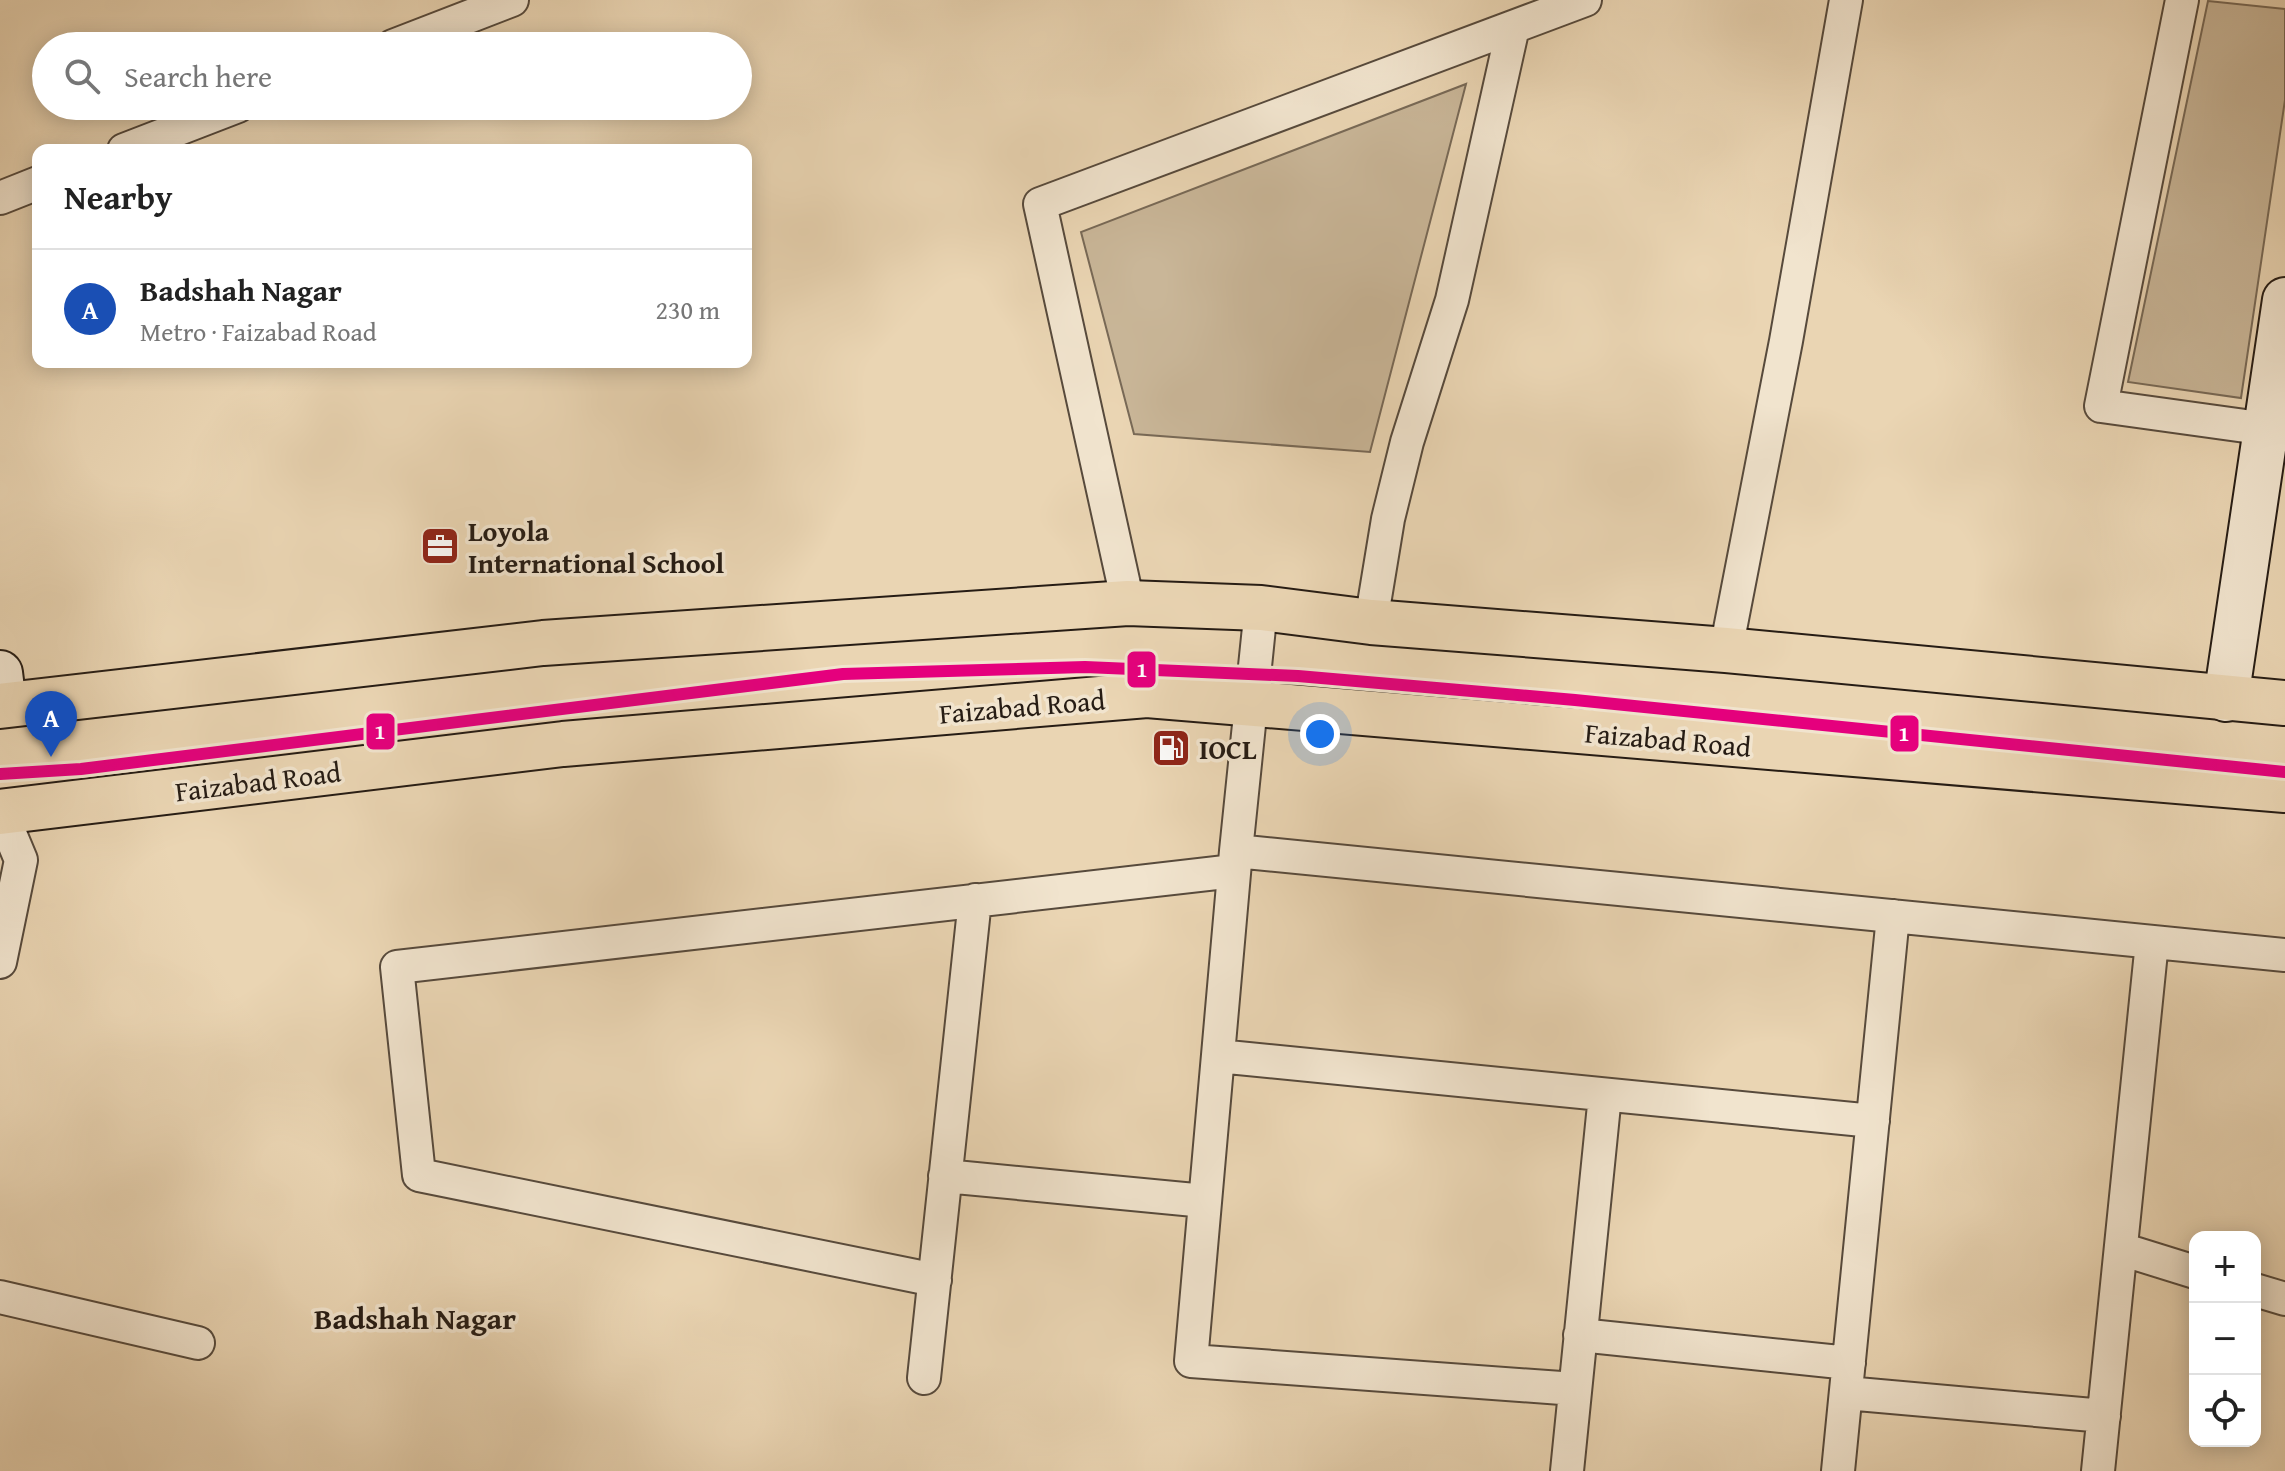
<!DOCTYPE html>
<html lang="en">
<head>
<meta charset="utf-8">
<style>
	:root { --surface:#fff; --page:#f6f6f6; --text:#222; --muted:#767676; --line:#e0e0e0; --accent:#8f2418 }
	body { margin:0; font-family:"Gentium Book Plus",serif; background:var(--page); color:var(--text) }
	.controls { position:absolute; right:24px; bottom:24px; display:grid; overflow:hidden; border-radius:16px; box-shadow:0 4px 20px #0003 }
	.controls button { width:72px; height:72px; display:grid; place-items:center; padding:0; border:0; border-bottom:2px solid var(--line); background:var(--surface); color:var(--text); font:40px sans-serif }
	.you { position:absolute; left:1320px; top:734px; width:28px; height:28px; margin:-20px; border:6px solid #fff; border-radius:50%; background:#1a73e8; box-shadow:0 0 0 12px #1a73e833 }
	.badge { display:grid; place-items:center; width:52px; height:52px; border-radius:50%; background:var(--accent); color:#fff; font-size:26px; font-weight:700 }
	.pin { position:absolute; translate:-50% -66px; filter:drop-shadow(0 2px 4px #0008) }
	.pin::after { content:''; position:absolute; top:42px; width:28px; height:24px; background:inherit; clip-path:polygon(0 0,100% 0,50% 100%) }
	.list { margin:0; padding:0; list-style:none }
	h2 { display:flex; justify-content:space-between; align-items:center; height:104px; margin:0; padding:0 32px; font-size:34px }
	h2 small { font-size:26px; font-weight:400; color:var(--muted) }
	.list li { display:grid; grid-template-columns:52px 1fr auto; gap:24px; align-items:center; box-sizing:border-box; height:120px; padding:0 32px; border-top:2px solid var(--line) }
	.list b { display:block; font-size:30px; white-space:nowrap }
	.list p { margin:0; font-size:26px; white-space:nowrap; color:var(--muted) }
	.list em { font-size:26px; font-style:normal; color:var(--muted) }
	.icon { flex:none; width:44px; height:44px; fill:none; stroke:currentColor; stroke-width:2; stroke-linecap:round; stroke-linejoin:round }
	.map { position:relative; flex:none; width:2285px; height:1471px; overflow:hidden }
	.search { position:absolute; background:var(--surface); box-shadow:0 4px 20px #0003; left:32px; top:32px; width:720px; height:88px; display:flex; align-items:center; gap:20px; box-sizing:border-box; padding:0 28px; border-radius:44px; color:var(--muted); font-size:30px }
	.panel { position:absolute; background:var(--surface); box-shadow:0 4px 20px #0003; left:32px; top:144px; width:720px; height:224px; border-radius:16px }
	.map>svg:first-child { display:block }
	.green { fill:#c9b698; stroke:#786956; stroke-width:2 }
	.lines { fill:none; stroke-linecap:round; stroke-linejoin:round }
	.street-casing { stroke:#574a3c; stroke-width:36 }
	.secondary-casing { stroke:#261c14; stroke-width:48 }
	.primary-casing { stroke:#261c14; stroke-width:48 }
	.street { stroke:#f1e4ce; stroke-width:32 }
	.secondary { stroke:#f1e4ce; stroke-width:44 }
	.primary { stroke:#ead5b3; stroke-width:44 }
	.metro-1-casing { stroke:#f1e4ce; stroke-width:18 }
	.metro-1 { stroke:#e5007d; stroke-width:12 }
	.labels { text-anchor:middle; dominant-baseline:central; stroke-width:7; stroke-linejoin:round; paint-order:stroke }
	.poi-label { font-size:28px; font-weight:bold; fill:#261c14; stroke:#f1e4ce; text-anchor:start }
	.street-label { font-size:28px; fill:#261c14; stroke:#f1e4ce }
	.neighbourhood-label { font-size:30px; font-weight:bold; fill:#261c14; stroke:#f1e4ce }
	.line-badge { stroke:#f1e4ce; stroke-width:3 }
	.badge-label { font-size:22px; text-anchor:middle; font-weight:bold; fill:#fff }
</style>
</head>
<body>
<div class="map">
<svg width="2285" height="1471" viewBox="0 0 2285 1471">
	<rect width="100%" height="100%" fill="#ead5b3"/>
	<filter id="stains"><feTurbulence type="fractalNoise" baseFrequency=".0025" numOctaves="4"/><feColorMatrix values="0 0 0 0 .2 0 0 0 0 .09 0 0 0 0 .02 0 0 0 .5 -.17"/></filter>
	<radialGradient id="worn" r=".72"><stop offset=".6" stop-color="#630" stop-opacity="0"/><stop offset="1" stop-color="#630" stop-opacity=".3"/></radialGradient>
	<path class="green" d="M 2208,1 L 2285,9 L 2285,100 L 2241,398 L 2128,382 Z
		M 1466,84 L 1370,452 L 1134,434 L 1081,232 Z"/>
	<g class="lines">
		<defs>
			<path id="street" d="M 2182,0 L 2101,406 L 2267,429
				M 393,46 L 512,0
				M 124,150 L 238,106
				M 0,198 L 38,183
				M 1128,603 L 1040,204 L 1585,0
				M 1261,608 L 1236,851 L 1191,1361 L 1575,1389
				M 1371,622 L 1388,519 L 1407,442 L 1452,300 L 1513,27
				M 1726,650 L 1786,341 L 1846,0
				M 1236,851 L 2285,955
				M 0,962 L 21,860 L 1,812
				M 1218,1056 L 1873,1121
				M 945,1176 L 1205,1201
				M 2121,1249 L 2195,1272
				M 935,1280 L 419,1175 L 397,967 L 1234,871
				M 2255,1290 L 2285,1299
				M 0,1297 L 198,1343
				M 1580,1335 L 1849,1363
				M 924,1378 L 975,900
				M 1846,1393 L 2104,1416
				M 1567,1471 L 1605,1095
				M 1838,1471 L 1893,916
				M 2098,1471 L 2152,942"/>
			<path id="secondary" d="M 0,673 L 4,705
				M 2226,699 L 2285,300"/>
			<path id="primary" d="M 0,706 L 543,643 L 1128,603 L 1261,608 L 1371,622 L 1726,650 L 2285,703
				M 0,812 L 563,744 L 1147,695 L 2285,790"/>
		</defs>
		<use href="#street" class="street-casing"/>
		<use href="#secondary" class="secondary-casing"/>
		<use href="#primary" class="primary-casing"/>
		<use href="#street" class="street"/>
		<use href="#secondary" class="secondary"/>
		<use href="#primary" class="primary"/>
		<defs>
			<path id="metro-1" d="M 0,774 L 81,769 L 843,674 L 1085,667 L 1298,676 L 1575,700 L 2285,772"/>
		</defs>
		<use href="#metro-1" class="metro-1-casing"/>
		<use href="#metro-1" class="metro-1"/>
	</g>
	<defs>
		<symbol id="office-square" viewBox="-11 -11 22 22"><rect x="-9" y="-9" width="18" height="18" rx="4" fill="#8f2418" stroke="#f1e4ce"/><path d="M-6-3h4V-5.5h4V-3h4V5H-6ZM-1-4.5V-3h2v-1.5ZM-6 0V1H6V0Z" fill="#fff"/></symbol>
		<symbol id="fuel-square" viewBox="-11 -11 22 22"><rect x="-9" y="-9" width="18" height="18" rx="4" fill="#8f2418" stroke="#f1e4ce"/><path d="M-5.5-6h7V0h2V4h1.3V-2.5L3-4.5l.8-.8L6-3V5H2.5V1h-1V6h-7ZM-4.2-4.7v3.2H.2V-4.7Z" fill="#fff"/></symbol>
	</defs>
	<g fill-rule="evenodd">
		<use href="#office-square" x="418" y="524" width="44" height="44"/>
		<use href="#fuel-square" x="1149" y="726" width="44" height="44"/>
	</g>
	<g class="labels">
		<g class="poi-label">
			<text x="468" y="530">Loyola<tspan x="468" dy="32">International School</tspan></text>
			<text x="1199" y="748">IOCL</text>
		</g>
		<g class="street-label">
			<text transform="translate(1022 706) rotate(-5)">Faizabad Road</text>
			<text transform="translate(1668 739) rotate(5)">Faizabad Road</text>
			<text transform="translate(258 781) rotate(-7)">Faizabad Road</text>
		</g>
		<g class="neighbourhood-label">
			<text x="415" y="1318">Badshah Nagar</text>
		</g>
	</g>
	<g class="line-badge">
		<rect x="1126" y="650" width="31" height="39" rx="8" fill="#e5007d"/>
		<rect x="365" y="712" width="31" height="39" rx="8" fill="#e5007d"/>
		<rect x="1889" y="714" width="31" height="39" rx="8" fill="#e5007d"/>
	</g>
	<g class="badge-label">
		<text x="1142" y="677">1</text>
		<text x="380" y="739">1</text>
		<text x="1904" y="741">1</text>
	</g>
	<rect width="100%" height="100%" filter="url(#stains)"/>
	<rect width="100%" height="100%" fill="url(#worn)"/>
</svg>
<div class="controls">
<button>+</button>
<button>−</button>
<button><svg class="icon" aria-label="locate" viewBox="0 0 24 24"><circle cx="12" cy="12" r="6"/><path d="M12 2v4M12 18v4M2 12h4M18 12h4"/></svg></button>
</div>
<div class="you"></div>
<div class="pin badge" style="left:51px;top:757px;background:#1a4fb4">A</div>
<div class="search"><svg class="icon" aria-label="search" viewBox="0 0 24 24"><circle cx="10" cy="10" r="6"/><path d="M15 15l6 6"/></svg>Search here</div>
<section class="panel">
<h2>Nearby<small></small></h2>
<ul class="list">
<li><span class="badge" style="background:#1a4fb4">A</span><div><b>Badshah Nagar</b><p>Metro · Faizabad Road</p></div><em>230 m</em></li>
</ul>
</section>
</div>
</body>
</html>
